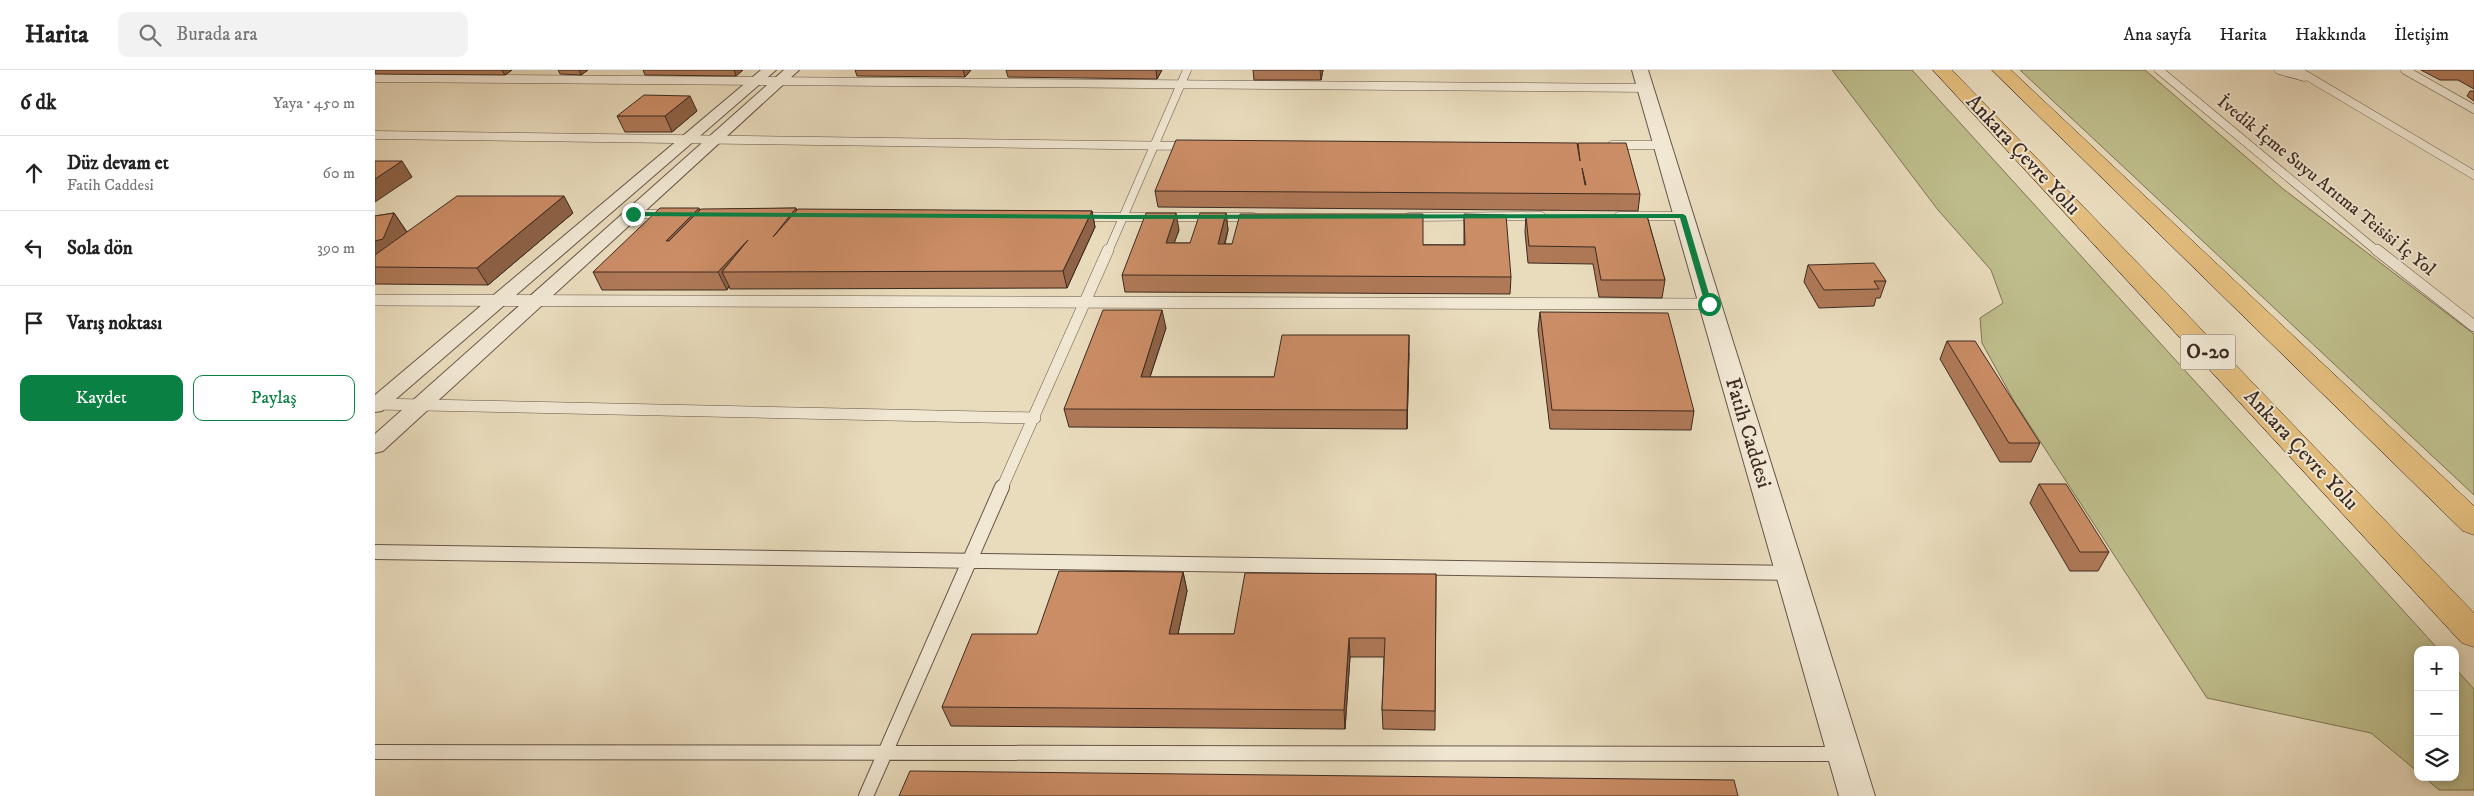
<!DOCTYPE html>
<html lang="tr">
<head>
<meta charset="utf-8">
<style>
	:root { --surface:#fff; --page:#f2f2f2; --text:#222; --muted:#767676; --line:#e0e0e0; --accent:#0b8043 }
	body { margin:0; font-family:"IM FELL DW Pica",serif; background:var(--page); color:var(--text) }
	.controls { position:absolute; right:15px; bottom:15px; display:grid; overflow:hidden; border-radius:10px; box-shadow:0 2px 8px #0003 }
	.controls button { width:45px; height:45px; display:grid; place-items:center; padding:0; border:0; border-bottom:1px solid var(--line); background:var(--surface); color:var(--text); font:25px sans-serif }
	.stop { position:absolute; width:15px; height:15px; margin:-11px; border:4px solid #0b8043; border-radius:50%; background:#fff }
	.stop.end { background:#0b8043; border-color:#fff; box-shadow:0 1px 5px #0008 }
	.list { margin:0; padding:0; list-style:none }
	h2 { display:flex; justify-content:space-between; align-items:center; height:65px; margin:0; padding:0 20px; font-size:21px }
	h2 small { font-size:16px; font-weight:400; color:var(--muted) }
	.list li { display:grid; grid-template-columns:32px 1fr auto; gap:15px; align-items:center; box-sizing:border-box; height:75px; padding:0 20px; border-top:1px solid var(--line) }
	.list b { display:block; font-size:19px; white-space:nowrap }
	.list p { margin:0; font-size:16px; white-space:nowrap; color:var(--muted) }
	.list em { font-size:16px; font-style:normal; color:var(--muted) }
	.actions { display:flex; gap:10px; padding:15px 20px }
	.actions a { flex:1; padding:11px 0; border:1px solid var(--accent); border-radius:10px; text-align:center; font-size:18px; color:var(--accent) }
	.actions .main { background:var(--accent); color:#fff }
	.icon { flex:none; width:28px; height:28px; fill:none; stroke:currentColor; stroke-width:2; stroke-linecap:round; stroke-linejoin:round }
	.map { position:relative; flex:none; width:2099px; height:726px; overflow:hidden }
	header { display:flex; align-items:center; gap:30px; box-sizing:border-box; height:70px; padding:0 25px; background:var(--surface); border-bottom:1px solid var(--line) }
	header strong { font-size:24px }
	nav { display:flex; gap:28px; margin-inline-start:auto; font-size:18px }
	.search { width:350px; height:45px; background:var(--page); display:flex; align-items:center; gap:12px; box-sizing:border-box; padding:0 18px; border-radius:10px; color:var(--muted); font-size:19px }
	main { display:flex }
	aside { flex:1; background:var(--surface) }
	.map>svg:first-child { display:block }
	.green { fill:#bebe8c; stroke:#7d7456 }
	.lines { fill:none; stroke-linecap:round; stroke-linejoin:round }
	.service-far2-casing { stroke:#675648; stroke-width:9 }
	.service-far1-casing { stroke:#675648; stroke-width:12 }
	.service-casing { stroke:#675648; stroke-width:16 }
	.minor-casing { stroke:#675648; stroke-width:2 }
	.tertiary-casing { stroke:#675648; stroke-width:2 }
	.motorway-casing { stroke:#3c2a21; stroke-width:1 }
	.service-far2 { stroke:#f1e8d4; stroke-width:8 }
	.service-far1 { stroke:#f1e8d4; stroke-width:11 }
	.service { stroke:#f1e8d4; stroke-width:14 }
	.minor { fill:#f1e8d4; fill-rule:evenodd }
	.tertiary { fill:#f1e8d4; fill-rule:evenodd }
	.motorway { fill:#e4be7e; fill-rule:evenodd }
	.wall { fill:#af7958; stroke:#3c2a21 }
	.shaded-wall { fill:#8e6347; stroke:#3c2a21 }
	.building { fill:#cb8d66; stroke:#3c2a21; fill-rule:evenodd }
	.route { fill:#0b8043 }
	.labels { text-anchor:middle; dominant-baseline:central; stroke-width:4; stroke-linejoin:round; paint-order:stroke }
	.far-street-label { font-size:18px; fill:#3c2a21; stroke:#f1e8d4 }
	.shield { fill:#f1e8d4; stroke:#726357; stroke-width:1 }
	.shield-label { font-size:20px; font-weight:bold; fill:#3c2a21 }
	.street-label { font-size:21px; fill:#3c2a21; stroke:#f1e8d4 }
</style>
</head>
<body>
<header>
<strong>Harita</strong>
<div class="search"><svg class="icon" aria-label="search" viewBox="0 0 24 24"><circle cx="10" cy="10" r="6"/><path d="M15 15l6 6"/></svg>Burada ara</div>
<nav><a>Ana sayfa</a><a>Harita</a><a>Hakkında</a><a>İletişim</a></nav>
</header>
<main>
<aside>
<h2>6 dk<small>Yaya · 450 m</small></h2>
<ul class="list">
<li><svg class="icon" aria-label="ahead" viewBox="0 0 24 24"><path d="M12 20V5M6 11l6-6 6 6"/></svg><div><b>Düz devam et</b><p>Fatih Caddesi</p></div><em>60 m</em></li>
<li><svg class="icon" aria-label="left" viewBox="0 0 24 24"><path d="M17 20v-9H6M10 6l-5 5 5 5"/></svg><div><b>Sola dön</b></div><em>390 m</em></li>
<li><svg class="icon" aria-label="arrive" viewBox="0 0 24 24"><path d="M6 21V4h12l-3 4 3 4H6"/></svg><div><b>Varış noktası</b></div></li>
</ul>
<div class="actions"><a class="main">Kaydet</a><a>Paylaş</a></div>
</aside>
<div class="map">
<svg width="2099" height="726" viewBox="0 0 2099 726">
	<rect width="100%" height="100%" fill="#e9dcbd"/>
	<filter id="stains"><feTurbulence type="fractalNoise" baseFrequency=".004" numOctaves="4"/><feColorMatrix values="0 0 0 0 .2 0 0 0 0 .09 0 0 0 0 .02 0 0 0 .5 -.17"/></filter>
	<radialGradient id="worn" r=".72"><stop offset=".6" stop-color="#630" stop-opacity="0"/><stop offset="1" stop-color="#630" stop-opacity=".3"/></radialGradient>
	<path class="green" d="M 1457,0 L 1537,0 L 2064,580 L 2043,580 L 2043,702 L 1996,663 L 1832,628 L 1639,331 L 1607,273 L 1605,248 L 1628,233 L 1616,200 L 1563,140 Z
		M 1645,0 L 1770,0 L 1907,118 L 2099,264 L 2099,425 Z
		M 2080,598 L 2099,619 L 2099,720 L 2064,720 L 2049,707 L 2080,707 Z"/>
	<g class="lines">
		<defs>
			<path id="service-far2" d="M 1784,0 L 2003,182
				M 1904,0 L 1929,7
				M 1922,0 L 2099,105
				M 2030,0 L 2099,39
				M 0,8 L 1272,18
				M 0,65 L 813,76
				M 1237,75 L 1288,75
				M 258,144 L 293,144
				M 1244,146 L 1307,146
				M 704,147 L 878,147
				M 1034,147 L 1166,146
				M 733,182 L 812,0"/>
			<path id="service-far1" d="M 2002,180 L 2099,256
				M 0,230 L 1334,234
				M 0,334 L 660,348
				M 627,418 L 733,180"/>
			<path id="service" d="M 0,482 L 1415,503
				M 0,682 L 1467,684
				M 491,726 L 627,417"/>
			<path id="minor" d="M 386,0 L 401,0 L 7,341 L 0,342 L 0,325 Z
				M 409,0 L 424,0 L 8,381 L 0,383 L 0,364 Z"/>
			<path id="tertiary" d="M 1257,0 L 1273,0 L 1500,726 L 1464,726 Z"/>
			<path id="motorway" d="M 1558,0 L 1577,0 L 2099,543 L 2099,577 L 2087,573 Z
				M 1617,0 L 1636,0 L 2099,436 L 2099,465 L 2088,461 Z"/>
		</defs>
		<use href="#service-far2" class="service-far2-casing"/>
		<use href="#service-far1" class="service-far1-casing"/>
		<use href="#service" class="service-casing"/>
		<use href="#minor" class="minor-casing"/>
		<use href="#tertiary" class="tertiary-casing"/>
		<use href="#motorway" class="motorway-casing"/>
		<use href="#service-far2" class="service-far2"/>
		<use href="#service-far1" class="service-far1"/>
		<use href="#service" class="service"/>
		<use href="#minor" class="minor"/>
		<use href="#tertiary" class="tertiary"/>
		<use href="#motorway" class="motorway"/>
	</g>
	<path class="wall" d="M 0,0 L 137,0 L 130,5 L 0,4 Z
		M 183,0 L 213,0 L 206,5 L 185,4 Z
		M 268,0 L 368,0 L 361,6 L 270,5 Z
		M 480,0 L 596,0 L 590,7 L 482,6 Z
		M 631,0 L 787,0 L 782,9 L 633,7 Z
		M 878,0 L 948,0 L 946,10 L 879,10 Z
		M 2046,0 L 2099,0 L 2099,19 L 2083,10 L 2065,10 Z
		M 2095,21 L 2099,21 L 2099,31 L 2092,26 Z
		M 322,41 L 297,62 L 250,62 L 242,46 Z
		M 1203,73 L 1265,124 L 1263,141 L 783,137 L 780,121 L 1202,77 Z
		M 421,138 L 421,140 L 717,141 L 720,157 L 692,218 L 355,219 L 354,216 L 352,220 L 227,220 L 218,202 L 324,140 Z
		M 19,143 L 32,162 L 198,143 L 113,215 L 0,214 L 0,146 Z
		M 851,143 L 853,160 L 850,174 L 1089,175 L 1089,144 L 1136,207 L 1135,224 L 750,222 L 747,205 L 804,160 L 799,173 L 815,173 Z
		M 1151,146 L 1272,146 L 1290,210 L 1287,228 L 1224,227 L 1218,194 L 1153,193 L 1150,162 Z
		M 1433,195 L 1511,211 L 1505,228 L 1501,228 L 1499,236 L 1444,238 L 1429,212 Z
		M 1165,242 L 1319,341 L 1316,360 L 1175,359 L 1163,260 Z
		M 791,258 L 775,307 L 899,307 L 1034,283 L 1032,359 L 694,357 L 689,339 Z
		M 1572,271 L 1665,373 L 1656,392 L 1625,392 L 1565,289 Z
		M 1664,414 L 1734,482 L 1723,501 L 1695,501 L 1655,433 Z
		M 808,502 L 812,521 L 803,564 L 859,564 L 1061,504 L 1060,660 L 1008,659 L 1007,640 L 1009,587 L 975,587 L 970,659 L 576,656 L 567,637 L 662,564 Z"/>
	<path class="shaded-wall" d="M 127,0 L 137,0 L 130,5 Z
		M 204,0 L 213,0 L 206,5 Z
		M 359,0 L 368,0 L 361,6 Z
		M 588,0 L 596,0 L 590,7 Z
		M 781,0 L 787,0 L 782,9 Z
		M 945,0 L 948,0 L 946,10 Z
		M 315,26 L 322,41 L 297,62 L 290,46 Z
		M 27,91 L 37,107 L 0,132 L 0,109 Z
		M 189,126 L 198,143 L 113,215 L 102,198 Z
		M 324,138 L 331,155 L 299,188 L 291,171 Z
		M 421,138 L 427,155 L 398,167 Z
		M 717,141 L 720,157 L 692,218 L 688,201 Z
		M 19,143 L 33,164 L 0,195 L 0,171 Z
		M 801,143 L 804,160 L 793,190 L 791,173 Z
		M 851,143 L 853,160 L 845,191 L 843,174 Z
		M 373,170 L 347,202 L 354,216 L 352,220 L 343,202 Z
		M 787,240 L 791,258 L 769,325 L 766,307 Z
		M 1034,265 L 1034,283 L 1032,359 L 1032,340 Z
		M 808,502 L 812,521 L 799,583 L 794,564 Z
		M 974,568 L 975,587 L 970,659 L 969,640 Z"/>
	<path class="building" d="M 269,25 L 315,26 L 290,46 L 242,46 Z
		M 801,70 L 1202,73 L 1205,91 L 1203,73 L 1251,73 L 1265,124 L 780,121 ZM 1207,98 L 1211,115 L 1210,115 Z
		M 0,91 L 27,91 L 0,109 Z
		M 82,126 L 189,126 L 102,198 L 0,197 L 0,185 Z
		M 285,138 L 324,138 L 291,171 L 294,171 L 326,139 L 421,138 L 398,167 L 423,139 L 717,141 L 688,201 L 347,202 L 373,170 L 343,202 L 218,202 Z
		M 19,143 L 8,169 L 0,171 L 0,146 Z
		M 771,143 L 801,143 L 791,173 L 815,173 L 825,143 L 851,143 L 843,174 L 857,174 L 865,144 L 1048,144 L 1048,175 L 1090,175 L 1089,144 L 1131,145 L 1136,207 L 747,205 Z
		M 1151,146 L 1272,146 L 1290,210 L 1226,210 L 1220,177 L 1154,176 Z
		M 1499,193 L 1511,211 L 1499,211 L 1504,219 L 1449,220 L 1433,195 Z
		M 728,240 L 787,240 L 766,307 L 899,307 L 907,265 L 1034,265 L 1032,340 L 689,339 Z
		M 1165,242 L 1293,243 L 1319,341 L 1177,340 Z
		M 1572,271 L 1600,271 L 1665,373 L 1634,373 Z
		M 1664,414 L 1691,414 L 1734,482 L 1705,482 Z
		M 684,501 L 808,502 L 794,564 L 859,564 L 870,503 L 1061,504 L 1060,641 L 1007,640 L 1010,568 L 974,568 L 969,640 L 567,637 L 597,564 L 662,564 Z
		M 535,701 L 1359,710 L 1363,726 L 524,726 Z"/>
	<path class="route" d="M 256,142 L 746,145 L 1308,144 L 1311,146 L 1337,234 L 1334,236 L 1330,234 L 1305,148 L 746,149 L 258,146 Z"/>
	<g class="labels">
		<g class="far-street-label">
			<text transform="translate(1951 116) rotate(39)">İvedik İçme Suyu Arıtma Teisisi İç Yol</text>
		</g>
		<rect class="shield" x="1805.5" y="264.5" width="55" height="35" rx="4"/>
		<g class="shield-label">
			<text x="1833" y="282">O-20</text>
		</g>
		<g class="street-label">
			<text transform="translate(1648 85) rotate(47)">Ankara Çevre Yolu</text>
			<text transform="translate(1373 363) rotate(73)">Fatih Caddesi</text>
			<text transform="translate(1926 380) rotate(47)">Ankara Çevre Yolu</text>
		</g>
	</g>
	<rect width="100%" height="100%" filter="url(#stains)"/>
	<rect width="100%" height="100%" fill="url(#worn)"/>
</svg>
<div class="controls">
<button>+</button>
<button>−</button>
<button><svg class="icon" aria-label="layers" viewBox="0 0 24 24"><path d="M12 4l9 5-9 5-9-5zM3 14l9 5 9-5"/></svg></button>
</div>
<div class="stop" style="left:1334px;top:234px"></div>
<div class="stop end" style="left:258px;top:144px"></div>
</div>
</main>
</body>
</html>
